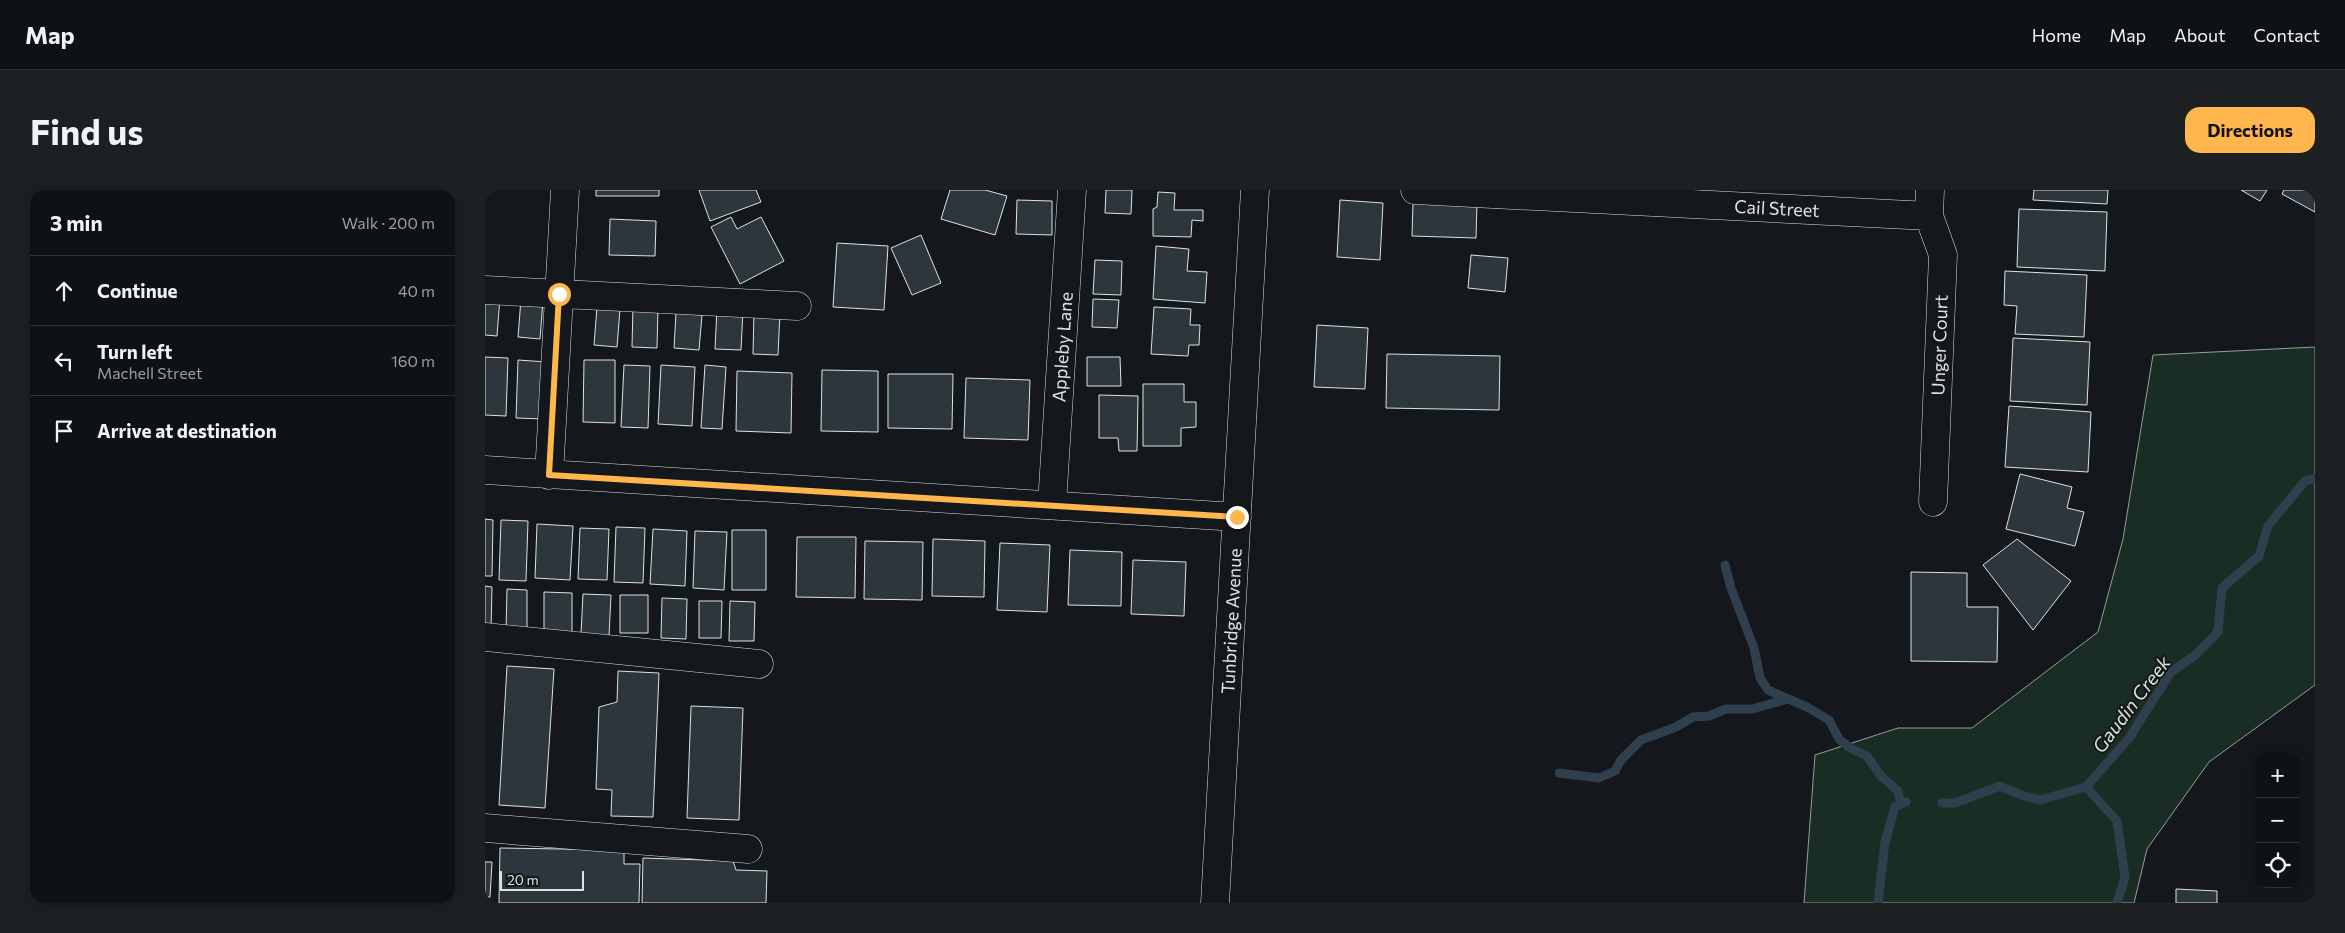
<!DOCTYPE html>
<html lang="en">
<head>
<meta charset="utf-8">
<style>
	:root { --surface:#0f1215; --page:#1d2022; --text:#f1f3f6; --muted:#9b9ea0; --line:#2f3234; --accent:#ffb74d }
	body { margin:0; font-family:Commissioner,sans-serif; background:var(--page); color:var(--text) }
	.controls { position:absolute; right:15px; bottom:15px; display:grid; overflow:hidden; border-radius:10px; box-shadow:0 2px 12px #0003 }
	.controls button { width:45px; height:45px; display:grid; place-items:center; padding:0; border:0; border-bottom:1px solid var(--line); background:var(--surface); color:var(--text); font:25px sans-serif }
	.scale { position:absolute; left:15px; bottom:12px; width:84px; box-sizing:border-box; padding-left:5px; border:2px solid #d8e6dc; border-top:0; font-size:14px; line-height:18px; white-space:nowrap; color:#d8e6dc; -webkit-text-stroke:4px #14181c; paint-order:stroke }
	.stop { position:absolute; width:15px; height:15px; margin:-11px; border:4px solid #ffb74d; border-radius:50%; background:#fff }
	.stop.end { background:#ffb74d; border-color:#fff; box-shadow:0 1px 5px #0008 }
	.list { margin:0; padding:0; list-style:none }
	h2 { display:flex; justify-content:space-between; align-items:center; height:65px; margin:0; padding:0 20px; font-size:21px }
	h2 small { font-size:16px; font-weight:400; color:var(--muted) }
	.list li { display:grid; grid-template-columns:32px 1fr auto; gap:15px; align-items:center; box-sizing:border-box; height:70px; padding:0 20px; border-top:1px solid var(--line) }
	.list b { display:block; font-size:19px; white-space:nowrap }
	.list p { margin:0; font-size:16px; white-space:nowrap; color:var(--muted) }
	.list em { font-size:16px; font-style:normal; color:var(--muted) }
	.icon { flex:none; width:28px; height:28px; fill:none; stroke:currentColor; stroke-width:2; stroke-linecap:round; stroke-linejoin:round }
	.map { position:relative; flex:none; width:1830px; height:713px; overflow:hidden; border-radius:15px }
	header { display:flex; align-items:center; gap:30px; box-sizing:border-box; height:70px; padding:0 25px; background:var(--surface); border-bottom:1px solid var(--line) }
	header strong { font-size:24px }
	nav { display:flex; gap:28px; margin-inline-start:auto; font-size:18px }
	.intro { display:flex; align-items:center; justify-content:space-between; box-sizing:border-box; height:120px; padding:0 30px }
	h1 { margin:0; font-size:35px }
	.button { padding:12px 22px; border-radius:15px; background:var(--accent); color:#111; font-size:18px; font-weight:700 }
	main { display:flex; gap:30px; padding:0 30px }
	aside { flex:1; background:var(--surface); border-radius:15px; box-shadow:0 2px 12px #0003 }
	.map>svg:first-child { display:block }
	.green { fill:#1a2d24; stroke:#939e99 }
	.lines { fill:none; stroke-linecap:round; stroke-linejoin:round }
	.stream { stroke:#2f3f4d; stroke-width:9 }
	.building { fill:#2c363c; stroke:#d8e6dc }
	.minor-casing { stroke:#d8e6dc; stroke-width:29 }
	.minor { stroke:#14181c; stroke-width:28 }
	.route { stroke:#ffb74d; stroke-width:6 }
	.labels { text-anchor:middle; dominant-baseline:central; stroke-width:4; stroke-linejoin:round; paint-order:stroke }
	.street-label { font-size:18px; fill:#d8e6dc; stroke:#14181c }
	.water-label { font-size:19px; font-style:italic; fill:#d8e6dc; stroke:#14181c }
</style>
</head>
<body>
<header>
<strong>Map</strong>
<nav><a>Home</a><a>Map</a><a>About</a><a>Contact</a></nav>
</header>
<div class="intro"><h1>Find us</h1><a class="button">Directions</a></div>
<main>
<aside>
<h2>3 min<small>Walk · 200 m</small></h2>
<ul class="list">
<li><svg class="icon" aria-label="ahead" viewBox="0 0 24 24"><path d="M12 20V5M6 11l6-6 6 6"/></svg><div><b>Continue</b></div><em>40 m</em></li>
<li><svg class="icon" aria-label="left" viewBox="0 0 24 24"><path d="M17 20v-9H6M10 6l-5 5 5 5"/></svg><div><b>Turn left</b><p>Machell Street</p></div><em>160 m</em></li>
<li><svg class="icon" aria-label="arrive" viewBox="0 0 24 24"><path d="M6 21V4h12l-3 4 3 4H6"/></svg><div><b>Arrive at destination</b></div></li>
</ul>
</aside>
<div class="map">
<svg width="1830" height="713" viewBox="0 0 1830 713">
	<rect width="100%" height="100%" fill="#14181c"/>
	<path class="green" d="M 1830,157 L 1830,495 L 1724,572 L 1662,659 L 1649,713 L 1319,713 L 1330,565 L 1413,538 L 1487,538 L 1613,442 L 1638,349 L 1668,165 Z"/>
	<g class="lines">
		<path class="stream" d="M 1240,375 L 1246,398 L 1269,458 L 1275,488 L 1283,500 L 1322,517 L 1344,530 L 1354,549 L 1365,558 L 1382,566 L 1396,586 L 1413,601 L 1416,614
			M 1074,583 L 1114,588 L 1130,581 L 1136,570 L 1156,550 L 1191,537 L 1208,527 L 1224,526 L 1241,519 L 1267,519 L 1303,509
			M 1601,597 L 1632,631 L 1640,687 L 1632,713
			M 1457,613 L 1470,613 L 1515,596 L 1539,606 L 1555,610 L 1601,597 L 1644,548 L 1686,482 L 1709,466 L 1733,442 L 1737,398 L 1774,366 L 1783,336 L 1820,291 L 1830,288
			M 1393,713 L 1400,652 L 1410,617 L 1421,612"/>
	</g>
	<path class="building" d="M 111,0 L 174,0 L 174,6 L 111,6 Z
		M 214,0 L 271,0 L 276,12 L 225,31 Z
		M 465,0 L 500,0 L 522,6 L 510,45 L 456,29 Z
		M 621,0 L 647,0 L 646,24 L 620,23 Z
		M 1549,0 L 1623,0 L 1622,14 L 1548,10 Z
		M 1756,0 L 1782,0 L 1775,11 Z
		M 1799,0 L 1830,0 L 1830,22 L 1797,4 Z
		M 673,2 L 690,3 L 689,20 L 718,20 L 718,31 L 707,30 L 706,47 L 668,46 L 668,19 L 672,17 Z
		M 532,10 L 567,11 L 567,45 L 531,44 Z
		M 855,10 L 898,13 L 895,70 L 852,67 Z
		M 928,12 L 992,14 L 991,48 L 927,46 Z
		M 1534,19 L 1622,22 L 1620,81 L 1532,77 Z
		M 246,27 L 252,39 L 276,27 L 299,71 L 255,94 L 226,37 Z
		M 125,29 L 171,31 L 170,66 L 124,65 Z
		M 436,45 L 456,93 L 427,105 L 406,58 Z
		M 352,53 L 403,56 L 399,120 L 348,117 Z
		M 671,56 L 704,59 L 702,81 L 722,82 L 720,113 L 668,109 Z
		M 986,65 L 1023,68 L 1020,102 L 983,98 Z
		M 610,70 L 637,71 L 636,105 L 608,104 Z
		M 1520,81 L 1602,85 L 1599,147 L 1530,144 L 1532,116 L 1519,115 Z
		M 0,106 L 15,107 L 12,146 L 0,145 Z
		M 36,109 L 58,110 L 55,149 L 33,147 Z
		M 608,109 L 634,110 L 632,138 L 607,137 Z
		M 148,116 L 173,117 L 172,158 L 147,157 Z
		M 112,117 L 135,119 L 132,157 L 109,155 Z
		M 669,117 L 706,119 L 705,135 L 715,135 L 714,155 L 704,155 L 703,166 L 666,164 Z
		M 232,118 L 258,120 L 256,160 L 230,159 Z
		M 269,120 L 295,122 L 293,165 L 268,164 Z
		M 191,123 L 217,125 L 214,160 L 189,158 Z
		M 832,135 L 883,138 L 880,199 L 829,197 Z
		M 1528,148 L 1605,152 L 1602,215 L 1525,211 Z
		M 902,164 L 1015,166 L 1014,220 L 901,218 Z
		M 0,167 L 23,168 L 21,226 L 0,225 Z
		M 602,167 L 635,167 L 636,196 L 602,196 Z
		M 33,170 L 62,172 L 59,229 L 31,228 Z
		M 99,170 L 130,170 L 130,233 L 98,232 Z
		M 139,175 L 165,176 L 163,238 L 136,237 Z
		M 176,175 L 210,177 L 207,236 L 173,234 Z
		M 220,175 L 241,177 L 237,239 L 216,238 Z
		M 337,180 L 393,181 L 393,242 L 336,241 Z
		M 252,181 L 307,183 L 306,243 L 251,241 Z
		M 403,184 L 468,184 L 467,239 L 403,238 Z
		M 481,188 L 545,190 L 543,250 L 479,248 Z
		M 658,194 L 699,194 L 699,212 L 711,212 L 711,237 L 696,238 L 696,256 L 658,256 Z
		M 614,205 L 653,206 L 652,261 L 634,261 L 633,248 L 614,248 Z
		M 1524,216 L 1606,222 L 1603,282 L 1520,277 Z
		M 1535,284 L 1587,297 L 1582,318 L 1599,322 L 1590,356 L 1521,339 Z
		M 0,329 L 8,330 L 7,386 L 0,386 Z
		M 16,330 L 43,331 L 41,391 L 14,390 Z
		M 52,334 L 88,336 L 85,390 L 50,388 Z
		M 131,337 L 160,338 L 158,393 L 129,392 Z
		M 95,338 L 124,339 L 122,390 L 93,389 Z
		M 168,339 L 202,341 L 200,396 L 165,394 Z
		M 247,340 L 281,340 L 281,400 L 247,400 Z
		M 210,341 L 242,342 L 239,400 L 208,398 Z
		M 312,347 L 371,347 L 370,408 L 311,407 Z
		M 448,349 L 500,351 L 499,407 L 447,406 Z
		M 1532,349 L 1586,391 L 1548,440 L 1498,375 Z
		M 380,351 L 438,352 L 437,410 L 379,409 Z
		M 515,353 L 565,355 L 562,422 L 512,420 Z
		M 585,360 L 637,362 L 636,416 L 583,415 Z
		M 648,370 L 701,372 L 699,426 L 646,424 Z
		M 1426,382 L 1482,383 L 1482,417 L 1513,417 L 1512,472 L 1426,471 Z
		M 0,396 L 7,397 L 6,440 L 0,440 Z
		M 22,399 L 42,400 L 42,440 L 21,440 Z
		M 59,402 L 87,403 L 87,443 L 59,442 Z
		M 98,404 L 126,405 L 124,446 L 96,444 Z
		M 135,405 L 163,405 L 163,443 L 135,443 Z
		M 177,408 L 202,409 L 201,449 L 176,448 Z
		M 214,411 L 237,411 L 236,448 L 214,448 Z
		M 245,411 L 270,412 L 269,451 L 244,451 Z
		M 22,476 L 69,479 L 60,618 L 14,615 Z
		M 133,481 L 174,483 L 168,627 L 126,626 L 127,600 L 111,599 L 114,517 L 132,512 Z
		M 206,516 L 258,518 L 254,630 L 202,628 Z
		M 15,658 L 139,660 L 139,674 L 155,674 L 154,713 L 14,713 Z
		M 158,668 L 248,671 L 251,680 L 282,681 L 281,713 L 157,713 Z
		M 0,672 L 7,672 L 5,707 L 0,707 Z
		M 1691,699 L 1732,701 L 1732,713 L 1691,713 Z"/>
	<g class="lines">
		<defs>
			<path id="minor" d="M 930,0 L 1444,26
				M 1445,0 L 1444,26 L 1458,65 L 1448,312
				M 0,100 L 312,116
				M 0,280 L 752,327
				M 64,285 L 80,0
				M 567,314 L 587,0
				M 0,447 L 274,474
				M 0,638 L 263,659
				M 730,713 L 770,0"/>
		</defs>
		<use href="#minor" class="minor-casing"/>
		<use href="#minor" class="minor"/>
	</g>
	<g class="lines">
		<path class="route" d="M 74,104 L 64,285 L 752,327"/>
	</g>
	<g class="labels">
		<g class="street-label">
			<text transform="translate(1292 18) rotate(3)">Cail Street</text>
			<text transform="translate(1454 155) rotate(-88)">Unger Court</text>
			<text transform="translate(577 157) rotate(-86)">Appleby Lane</text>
			<text transform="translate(746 431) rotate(-87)">Tunbridge Avenue</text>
		</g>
		<g class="water-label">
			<text transform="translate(1646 514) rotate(-53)">Gaudin Creek</text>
		</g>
	</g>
</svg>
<div class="controls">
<button>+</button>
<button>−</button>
<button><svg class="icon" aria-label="locate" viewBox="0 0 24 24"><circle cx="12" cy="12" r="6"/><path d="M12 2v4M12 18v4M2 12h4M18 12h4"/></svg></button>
</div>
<div class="scale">20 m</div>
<div class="stop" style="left:74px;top:104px"></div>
<div class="stop end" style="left:752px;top:327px"></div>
</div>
</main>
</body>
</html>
